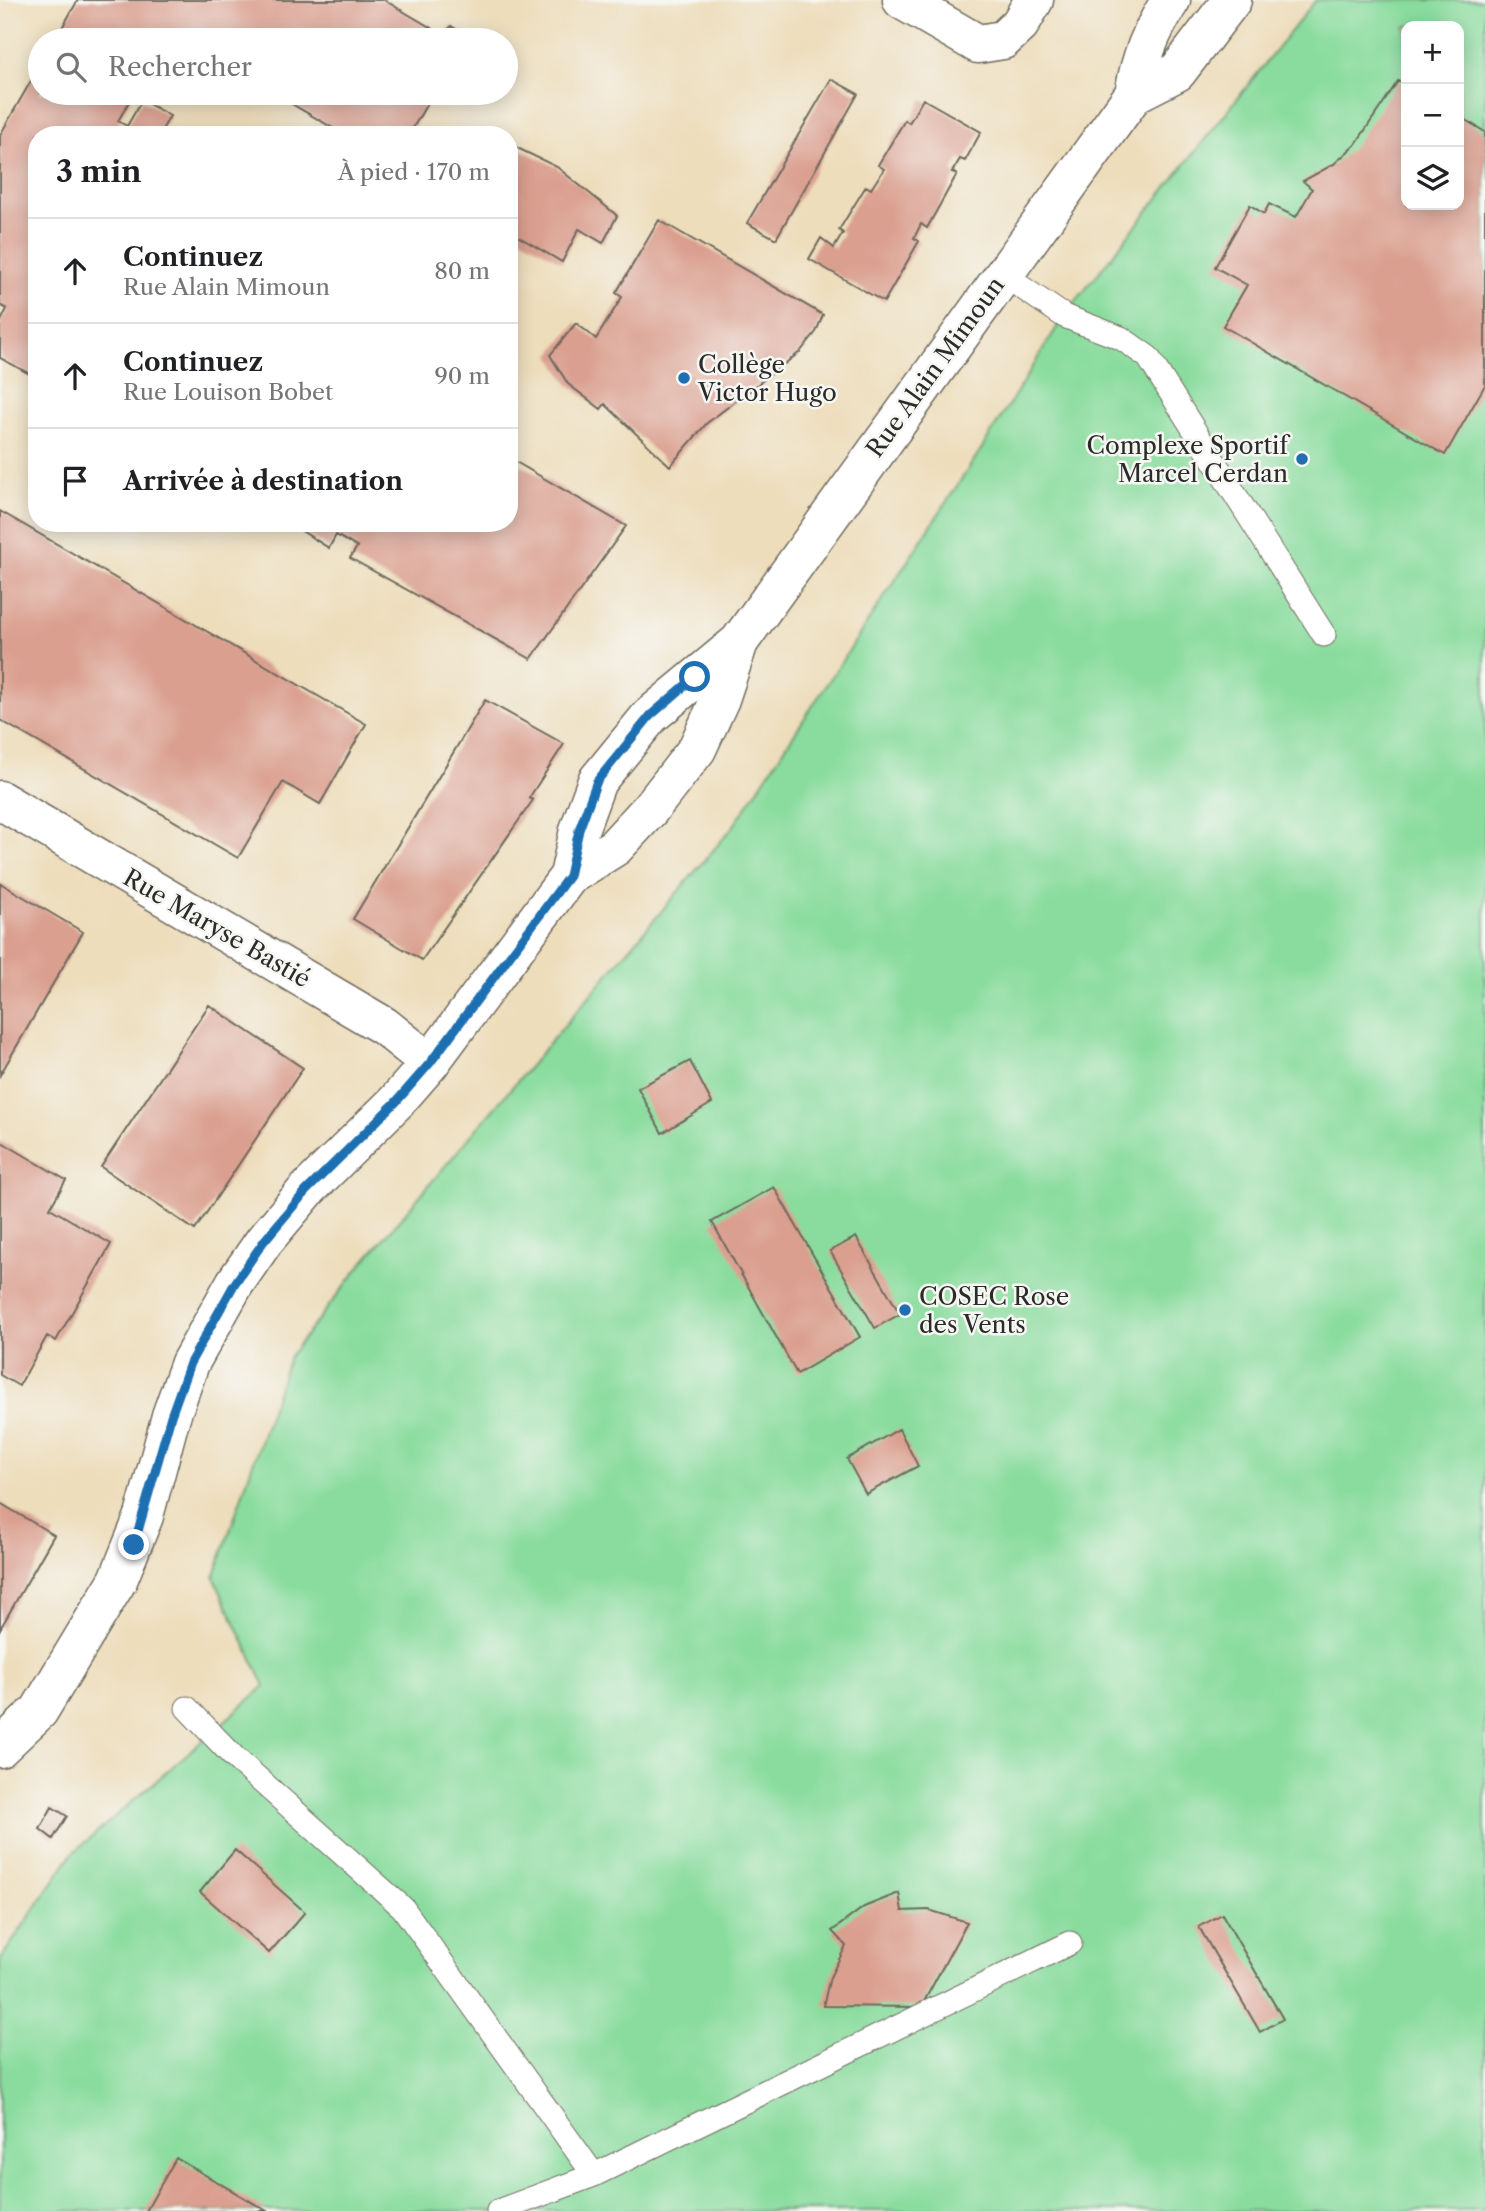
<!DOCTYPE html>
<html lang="fr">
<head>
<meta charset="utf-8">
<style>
	:root { --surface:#fff; --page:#f6f6f6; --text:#202124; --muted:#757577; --line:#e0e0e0 }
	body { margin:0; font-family:"Libre Caslon Text",serif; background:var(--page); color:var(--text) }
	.controls { position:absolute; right:21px; top:21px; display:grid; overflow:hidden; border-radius:14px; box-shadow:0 4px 18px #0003 }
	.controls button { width:63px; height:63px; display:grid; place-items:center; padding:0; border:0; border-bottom:2px solid var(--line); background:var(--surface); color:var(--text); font:35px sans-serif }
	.stop { position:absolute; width:21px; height:21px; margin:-16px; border:5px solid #1f6fb2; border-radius:50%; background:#fff }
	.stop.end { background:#1f6fb2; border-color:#fff; box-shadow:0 2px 7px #0008 }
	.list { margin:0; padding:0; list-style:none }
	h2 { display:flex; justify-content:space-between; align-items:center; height:91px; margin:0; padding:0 28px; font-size:30px }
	h2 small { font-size:23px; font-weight:400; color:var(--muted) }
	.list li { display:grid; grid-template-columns:46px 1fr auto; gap:21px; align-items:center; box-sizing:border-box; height:105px; padding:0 28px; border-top:2px solid var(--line) }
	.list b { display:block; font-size:26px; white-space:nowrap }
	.list p { margin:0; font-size:23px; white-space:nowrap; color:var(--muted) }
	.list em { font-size:23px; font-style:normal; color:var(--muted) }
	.icon { flex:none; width:38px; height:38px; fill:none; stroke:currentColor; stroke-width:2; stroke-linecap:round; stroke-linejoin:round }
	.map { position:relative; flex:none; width:1485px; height:2211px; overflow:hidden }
	.search { position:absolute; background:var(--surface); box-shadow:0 4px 18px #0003; left:28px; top:28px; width:490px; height:77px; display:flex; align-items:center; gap:18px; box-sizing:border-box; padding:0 24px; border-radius:38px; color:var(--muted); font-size:26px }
	.panel { position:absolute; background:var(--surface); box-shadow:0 4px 18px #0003; left:28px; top:126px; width:490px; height:406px; border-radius:28px }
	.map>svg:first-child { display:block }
	.green { fill:#89dc9e; stroke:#5a8464; stroke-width:2; fill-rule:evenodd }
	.building { fill:#da9f8f }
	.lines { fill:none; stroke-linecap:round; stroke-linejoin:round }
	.service-casing { stroke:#6f695d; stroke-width:25 }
	.minor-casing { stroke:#6f695d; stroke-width:41 }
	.service { stroke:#fff; stroke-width:23 }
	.minor { stroke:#fff; stroke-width:38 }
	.route { stroke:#1f6fb2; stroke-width:9 }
	.poi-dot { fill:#1f6fb2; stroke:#f6f6f2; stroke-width:2.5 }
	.labels { text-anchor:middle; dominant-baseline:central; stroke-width:5; stroke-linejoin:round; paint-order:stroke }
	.poi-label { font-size:24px; fill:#2b2b2b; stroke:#f6f6f2; text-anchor:start }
	.street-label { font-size:24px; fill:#2b2b2b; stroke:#f6f6f2 }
</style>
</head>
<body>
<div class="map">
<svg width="1485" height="2211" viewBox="0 0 1485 2211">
	<rect width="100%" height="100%" fill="#f6f6f2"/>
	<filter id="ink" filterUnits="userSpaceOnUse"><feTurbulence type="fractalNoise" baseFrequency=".0143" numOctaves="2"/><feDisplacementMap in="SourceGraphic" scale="14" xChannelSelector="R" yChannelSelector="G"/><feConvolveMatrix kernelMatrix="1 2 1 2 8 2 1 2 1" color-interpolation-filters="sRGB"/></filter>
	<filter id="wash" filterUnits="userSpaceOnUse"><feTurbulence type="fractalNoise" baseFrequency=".00686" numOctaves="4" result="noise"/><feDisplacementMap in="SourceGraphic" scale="28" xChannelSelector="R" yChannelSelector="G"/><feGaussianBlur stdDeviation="1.57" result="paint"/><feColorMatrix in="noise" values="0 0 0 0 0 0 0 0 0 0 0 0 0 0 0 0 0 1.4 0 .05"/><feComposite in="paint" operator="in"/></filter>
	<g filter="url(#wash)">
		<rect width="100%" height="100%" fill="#edddbb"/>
		<path class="green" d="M 1316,0 L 1485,0 L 1485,2211 L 0,2211 L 0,1960 L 72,1854 L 265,1686 L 214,1578 L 289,1357 L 362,1264 L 733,827 L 982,448 L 1064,316 ZM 1406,26 L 1459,26 L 1459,205 L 1406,205 Z"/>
		<g id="blocks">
			<path class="building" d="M 78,0 L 384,0 L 445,36 L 451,26 L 464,34 L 460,40 L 184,40 L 170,32 L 166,40 L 55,40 Z
				M 40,65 L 40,93 L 134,93 L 118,121 L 127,126 L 142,100 L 170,116 L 159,135 L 37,135 L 37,378 L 0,358 L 0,323 L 7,309 L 0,305 L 0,135 Z
				M 831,79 L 858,94 L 776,239 L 747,223 Z
				M 1398,81 L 1406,86 L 1406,205 L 1459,205 L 1459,116 L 1485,132 L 1485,385 L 1445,455 L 1223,326 L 1247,285 L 1215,267 L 1250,205 L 1264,214 L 1269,204 L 1296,217 L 1312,189 L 1303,181 L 1334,164 L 1355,145 Z
				M 273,93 L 433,93 L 409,135 L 345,135 Z
				M 923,99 L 981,132 L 965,161 L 960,159 L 952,172 L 957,174 L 927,228 L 921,224 L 914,238 L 919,241 L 884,302 L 809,259 L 821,238 L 834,248 L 843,233 L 839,230 L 866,186 L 871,189 L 884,169 L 878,165 L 905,120 L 909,123 Z
				M 509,144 L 557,167 L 614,213 L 617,216 L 603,243 L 579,229 L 562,262 L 509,231 Z
				M 659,220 L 823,315 L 816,332 L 800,352 L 707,423 L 670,466 L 605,404 L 601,409 L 568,384 L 550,355 L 576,323 L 596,339 L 622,297 L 616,293 Z
				M 509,458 L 626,526 L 531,659 L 350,558 L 357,547 L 336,535 L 329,548 L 289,523 L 509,523 Z
				M 0,511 L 366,724 L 320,804 L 283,782 L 238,858 L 0,720 Z
				M 485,700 L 564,744 L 529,798 L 533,800 L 422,960 L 353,919 Z
				M 0,883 L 83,932 L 0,1075 Z
				M 209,1005 L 303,1068 L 195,1230 L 101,1167 Z
				M 690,1061 L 712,1103 L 662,1133 L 638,1088 Z
				M 0,1141 L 66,1180 L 50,1208 L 111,1244 L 56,1341 L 47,1336 L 19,1386 L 0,1375 Z
				M 774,1187 L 860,1337 L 797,1374 L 712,1222 Z
				M 856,1237 L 900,1314 L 875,1328 L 830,1251 Z
				M 899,1429 L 918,1466 L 866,1494 L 847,1459 Z
				M 0,1503 L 54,1535 L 0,1629 Z
				M 52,1807 L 67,1816 L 53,1839 L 40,1829 Z
				M 235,1850 L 305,1912 L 269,1953 L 200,1892 Z
				M 899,1893 L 902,1911 L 929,1910 L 967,1922 L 921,2007 L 823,2006 L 830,1977 L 846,1946 L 832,1931 L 864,1907 Z
				M 1222,1914 L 1283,2019 L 1260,2032 L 1199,1927 Z
				M 176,2158 L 267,2211 L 146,2211 Z"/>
		</g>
	</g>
	<g filter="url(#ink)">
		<use href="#blocks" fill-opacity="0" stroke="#6f695d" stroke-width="2"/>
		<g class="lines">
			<defs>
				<path id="service" d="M 1002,274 L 1064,316 L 1121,338 L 1148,357 L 1324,635
					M 187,1708 L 234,1757 L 403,1908 L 594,2175 L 1070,1943
					M 498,2211 L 594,2175"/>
				<path id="minor" d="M 902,0 L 978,44 L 1003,40 L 1020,24 L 1034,0
					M 1134,94 L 1177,72 L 1232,0
					M 0,800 L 384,1026 L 430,1063
					M 569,876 L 579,830 L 597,781 L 650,716 L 739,642 L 1134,94 C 1140,58 1151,31 1171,0
					M 0,1748 L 39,1711 L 118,1580 L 144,1516 L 171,1416 L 190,1363 L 235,1283 L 264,1241 L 306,1191 L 396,1102 L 430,1063 L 569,876 L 615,847 L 651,808 L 697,749 L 720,699 L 739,642"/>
			</defs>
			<use href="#service" class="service-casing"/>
			<use href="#minor" class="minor-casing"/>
			<use href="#service" class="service"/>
			<use href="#minor" class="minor"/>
		</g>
	</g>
	<g class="lines" filter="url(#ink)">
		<path class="route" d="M 134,1545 L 171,1416 L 190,1363 L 235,1283 L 264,1241 L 306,1191 L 396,1102 L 430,1063 L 569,876 L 579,830 L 597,781 L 650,716 L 695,677"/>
	</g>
	<g class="poi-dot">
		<circle cx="684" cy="378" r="7"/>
		<circle cx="1302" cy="459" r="7"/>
		<circle cx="905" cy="1310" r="7"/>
	</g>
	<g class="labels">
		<g class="poi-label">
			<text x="698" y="364">Collège<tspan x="698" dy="28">Victor Hugo</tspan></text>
			<text x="1288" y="445" text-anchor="end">Complexe Sportif<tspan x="1288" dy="28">Marcel Cerdan</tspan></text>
			<text x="919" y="1296">COSEC Rose<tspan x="919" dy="28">des Vents</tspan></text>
		</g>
		<g class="street-label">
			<text transform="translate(935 367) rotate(-54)">Rue Alain Mimoun</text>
			<text transform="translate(217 928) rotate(30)">Rue Maryse Bastié</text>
		</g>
	</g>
</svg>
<div class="controls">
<button>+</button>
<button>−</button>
<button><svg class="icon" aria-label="layers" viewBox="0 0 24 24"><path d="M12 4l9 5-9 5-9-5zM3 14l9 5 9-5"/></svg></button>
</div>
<div class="stop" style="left:695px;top:677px"></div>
<div class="stop end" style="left:134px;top:1545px"></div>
<div class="search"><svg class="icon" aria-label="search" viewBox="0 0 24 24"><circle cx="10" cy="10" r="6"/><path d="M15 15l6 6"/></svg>Rechercher</div>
<section class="panel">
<h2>3 min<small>À pied · 170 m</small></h2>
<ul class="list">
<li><svg class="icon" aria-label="ahead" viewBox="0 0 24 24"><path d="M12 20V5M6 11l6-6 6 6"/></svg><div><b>Continuez</b><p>Rue Alain Mimoun</p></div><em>80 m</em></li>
<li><svg class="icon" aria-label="ahead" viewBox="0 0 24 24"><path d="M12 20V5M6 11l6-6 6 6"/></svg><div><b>Continuez</b><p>Rue Louison Bobet</p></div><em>90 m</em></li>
<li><svg class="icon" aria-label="arrive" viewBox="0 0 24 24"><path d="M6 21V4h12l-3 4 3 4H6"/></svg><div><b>Arrivée à destination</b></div></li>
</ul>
</section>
</div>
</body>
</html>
